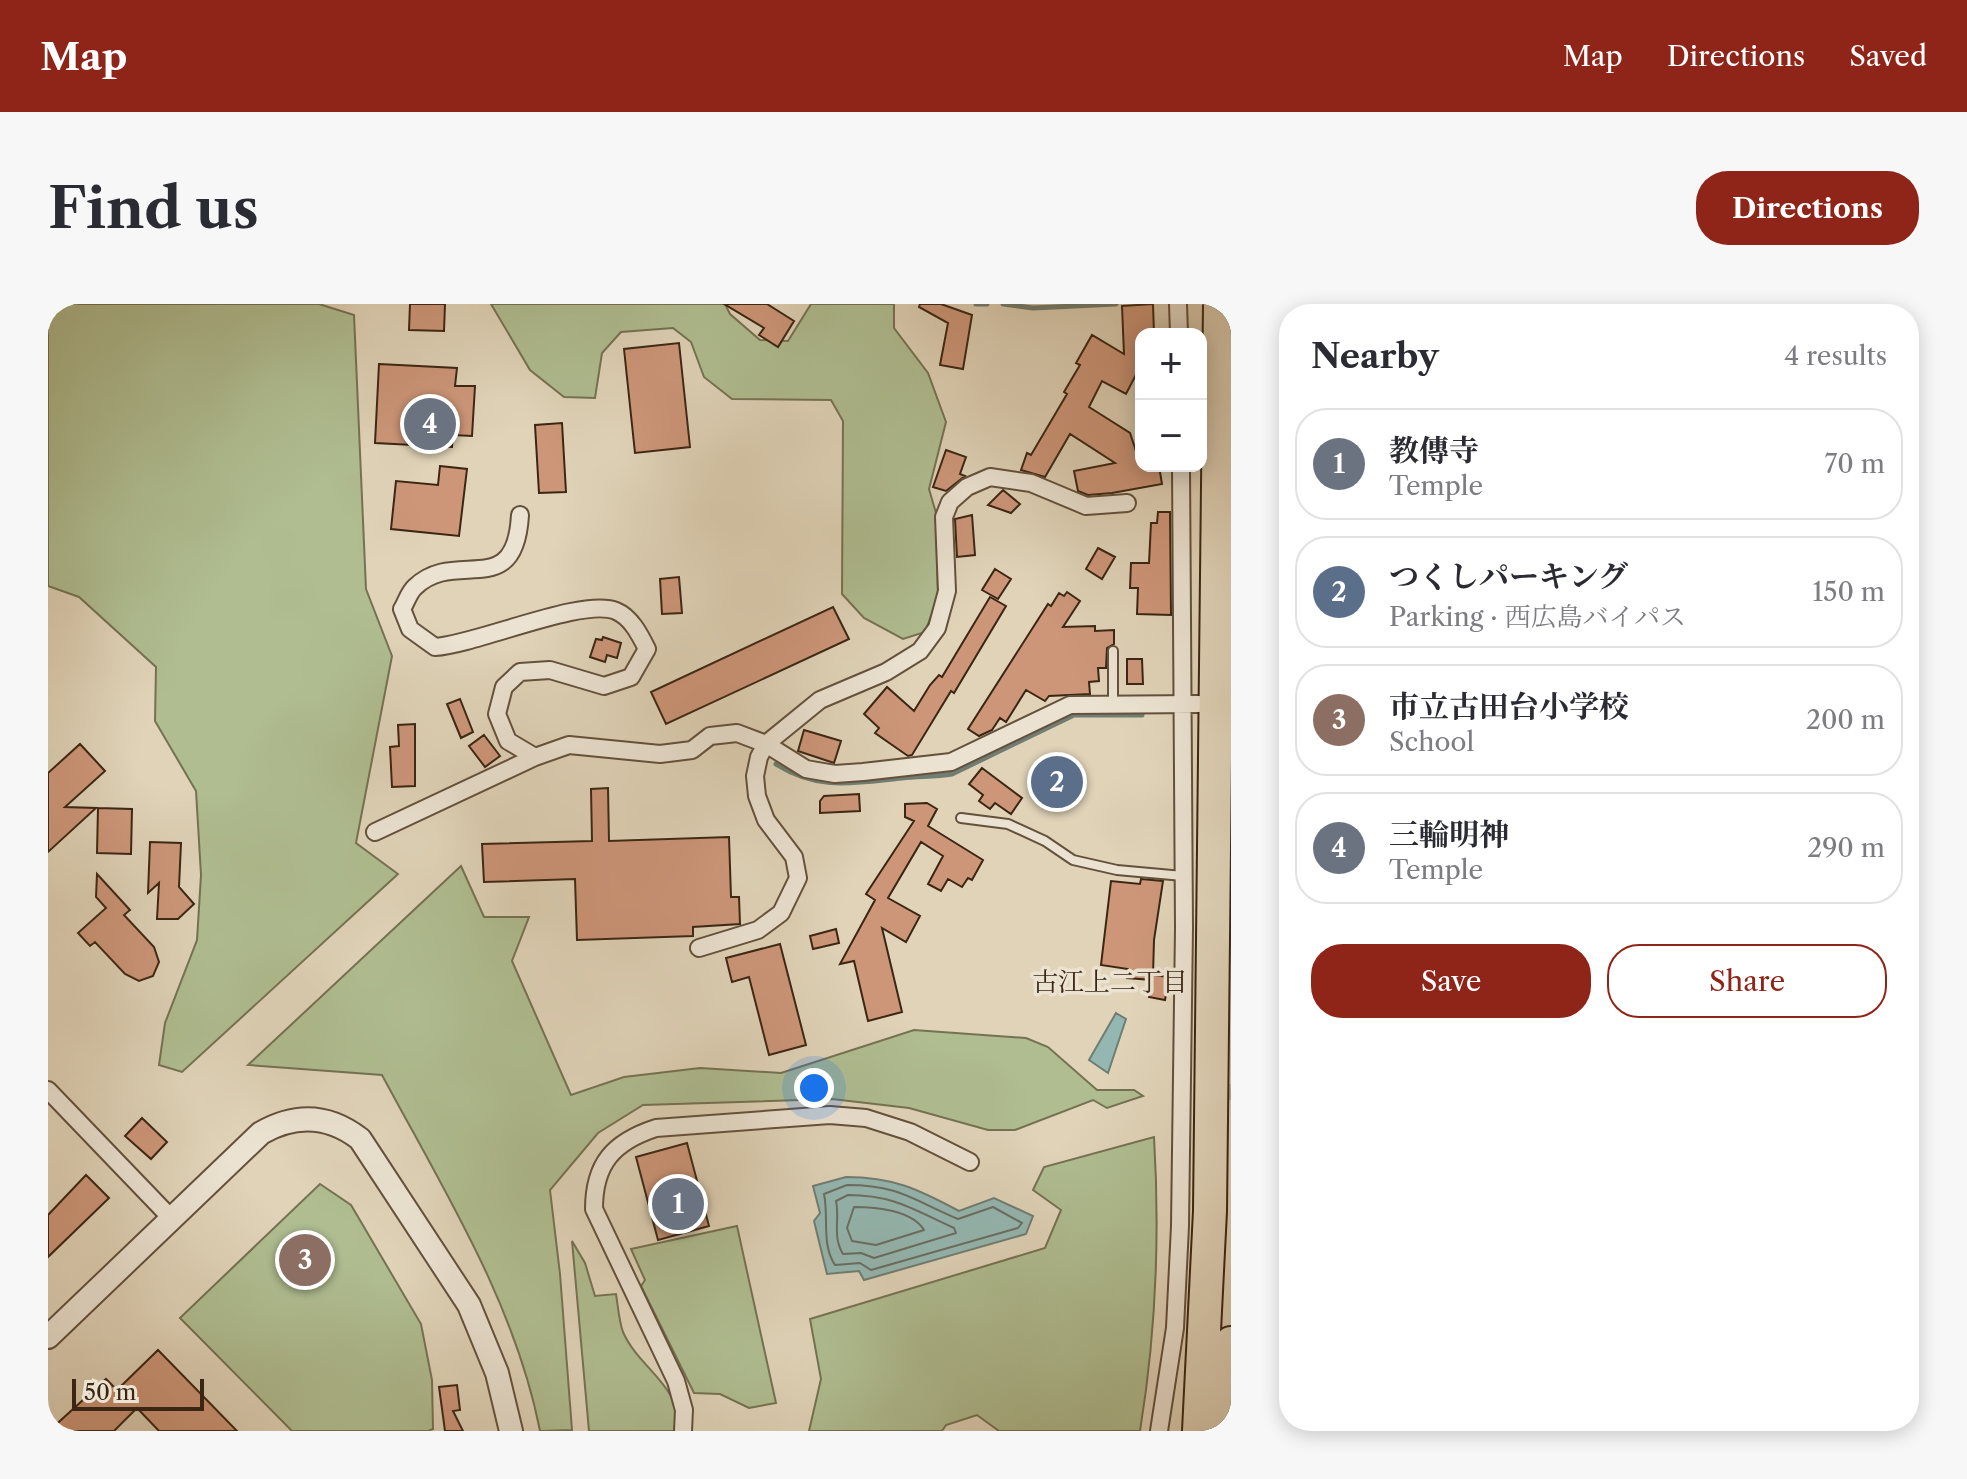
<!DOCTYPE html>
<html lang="en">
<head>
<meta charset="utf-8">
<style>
	:root { --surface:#fff; --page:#f7f7f7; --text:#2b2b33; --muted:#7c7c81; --line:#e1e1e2; --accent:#8f2418 }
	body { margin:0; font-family:"Libre Caslon Text","Noto Serif JP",serif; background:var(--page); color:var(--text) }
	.controls { position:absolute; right:24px; top:24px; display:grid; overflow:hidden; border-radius:16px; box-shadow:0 4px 20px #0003 }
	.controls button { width:72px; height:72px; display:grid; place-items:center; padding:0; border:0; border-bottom:2px solid var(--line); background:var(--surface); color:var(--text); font:40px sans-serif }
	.scale { position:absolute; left:24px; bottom:20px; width:132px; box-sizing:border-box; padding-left:8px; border:4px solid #3b2613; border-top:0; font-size:22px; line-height:28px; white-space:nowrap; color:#3b2613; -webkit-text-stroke:6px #ebe2d1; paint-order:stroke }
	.you { position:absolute; left:766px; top:784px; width:28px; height:28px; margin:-20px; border:6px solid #fff; border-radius:50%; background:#1a73e8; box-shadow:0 0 0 12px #1a73e833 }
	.badge { display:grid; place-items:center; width:52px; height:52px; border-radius:50%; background:var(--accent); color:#fff; font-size:26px; font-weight:700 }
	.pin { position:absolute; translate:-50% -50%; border:4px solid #fff; box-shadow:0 2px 8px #0006 }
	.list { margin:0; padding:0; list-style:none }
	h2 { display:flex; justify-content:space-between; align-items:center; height:104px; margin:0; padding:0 32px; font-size:34px }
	h2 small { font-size:26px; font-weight:400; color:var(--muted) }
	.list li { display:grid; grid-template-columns:52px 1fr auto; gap:24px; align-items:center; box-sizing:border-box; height:112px; margin:0 16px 16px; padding:0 16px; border:2px solid var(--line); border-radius:32px }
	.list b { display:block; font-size:30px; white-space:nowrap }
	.list p { margin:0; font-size:26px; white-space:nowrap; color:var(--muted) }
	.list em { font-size:26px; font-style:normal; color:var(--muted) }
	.actions { display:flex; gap:16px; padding:24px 32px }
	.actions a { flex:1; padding:18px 0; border:2px solid var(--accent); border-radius:32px; text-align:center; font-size:28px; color:var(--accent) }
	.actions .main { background:var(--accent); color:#fff }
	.map { position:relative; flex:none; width:1183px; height:1127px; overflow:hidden; border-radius:32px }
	header { display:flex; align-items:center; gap:48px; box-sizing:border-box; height:112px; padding:0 40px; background:var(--accent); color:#fff }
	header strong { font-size:38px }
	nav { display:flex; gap:44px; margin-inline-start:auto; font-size:28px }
	.intro { display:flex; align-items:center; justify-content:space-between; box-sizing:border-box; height:192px; padding:0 48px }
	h1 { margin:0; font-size:56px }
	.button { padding:20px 36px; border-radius:32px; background:var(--accent); color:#fff; font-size:28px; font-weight:700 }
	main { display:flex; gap:48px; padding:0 48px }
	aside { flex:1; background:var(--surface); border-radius:32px; box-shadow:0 4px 20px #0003 }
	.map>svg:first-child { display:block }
	.green { fill:#afbd91; stroke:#757252; stroke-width:2 }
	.water { fill:#94b7b1; stroke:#707d72; stroke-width:2 }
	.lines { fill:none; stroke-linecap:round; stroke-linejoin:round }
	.shore { stroke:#686e62; stroke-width:2 }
	.stream { stroke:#707d72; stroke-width:5 }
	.building { fill:#cd9679; stroke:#3b2613; stroke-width:2 }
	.minor-tunnel { stroke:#bfb097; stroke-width:16; stroke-dasharray:16 8; stroke-linecap:butt }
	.service-casing { stroke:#64513c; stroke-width:12 }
	.minor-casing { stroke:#64513c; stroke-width:20 }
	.tertiary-casing { stroke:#64513c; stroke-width:26 }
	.motorway-casing { stroke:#3b2613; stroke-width:36 }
	.service { stroke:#ebe2d1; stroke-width:8 }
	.minor { stroke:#ebe2d1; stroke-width:16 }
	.tertiary { stroke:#ebe2d1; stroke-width:22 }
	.motorway { stroke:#e0d3b8; stroke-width:32 }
	.labels { text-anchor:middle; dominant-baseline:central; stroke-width:7; stroke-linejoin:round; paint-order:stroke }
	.neighbourhood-label { font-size:26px; fill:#3b2613; stroke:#ebe2d1 }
</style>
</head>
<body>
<header>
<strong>Map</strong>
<nav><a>Map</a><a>Directions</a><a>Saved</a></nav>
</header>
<div class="intro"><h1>Find us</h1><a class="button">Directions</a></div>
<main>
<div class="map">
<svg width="1183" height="1127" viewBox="0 0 1183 1127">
	<rect width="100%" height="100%" fill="#e0d3b8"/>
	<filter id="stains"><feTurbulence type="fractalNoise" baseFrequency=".0025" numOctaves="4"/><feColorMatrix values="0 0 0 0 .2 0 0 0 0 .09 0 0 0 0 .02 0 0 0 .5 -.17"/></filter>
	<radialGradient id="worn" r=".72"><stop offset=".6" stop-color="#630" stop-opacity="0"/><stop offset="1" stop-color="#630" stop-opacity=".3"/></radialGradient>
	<path class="green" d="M 0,0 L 271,0 L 306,11 L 318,285 L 344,352 L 308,539 L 350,570 L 134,768 L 111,761 L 117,719 L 149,636 L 153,571 L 148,487 L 107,417 L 108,363 L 31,293 L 0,282 Z
		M 443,0 L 677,0 L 682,10 L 712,36 L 740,37 L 763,0 L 846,0 L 846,24 L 880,69 L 898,118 L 881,185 L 888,209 L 890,293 L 877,328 L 855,335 L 816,314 L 794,290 L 795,117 L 783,96 L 684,95 L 656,73 L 643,38 L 625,24 L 573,28 L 554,49 L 547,94 L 516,93 L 482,66 Z
		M 413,562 L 436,613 L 481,613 L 464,657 L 523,791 L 576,773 L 652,764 L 733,769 L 866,726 L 978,734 L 1000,743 L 1049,786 L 1086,786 L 1095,792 L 1059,804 L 1045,796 L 967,826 L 940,826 L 861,804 L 784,795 L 595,801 L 550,829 L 502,886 L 512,970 L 524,1126 L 492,1127 C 467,999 395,885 334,771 L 200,761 Z
		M 1106,833 C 1112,932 1108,1029 1092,1127 L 951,1127 L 929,1111 L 898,1121 L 894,1127 L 761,1127 L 773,1075 L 762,1015 L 997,944 L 1013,906 L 985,886 L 996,863 Z
		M 272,880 L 303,901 L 373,1020 L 384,1076 L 385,1125 L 380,1127 L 244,1127 L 132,1014 Z
		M 689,922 L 728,1099 L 701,1104 L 672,1090 L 646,1089 L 593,982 L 597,976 L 583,945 Z
		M 524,937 L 537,959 L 547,992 L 568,990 C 570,1002 571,1017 575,1028 C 591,1065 635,1082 630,1127 L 541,1127 Z"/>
	<path class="water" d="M 1068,709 L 1078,715 L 1060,769 L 1041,756 Z
		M 798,873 C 845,873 870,885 911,907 L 946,894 L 985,912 L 978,930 L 816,976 L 811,967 L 779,970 L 766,917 L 772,909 L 765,882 Z"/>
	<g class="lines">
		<path class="shore" d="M 799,881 C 851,881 865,896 910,915 L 945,903 L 974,919 L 970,924 L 823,966 L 812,959 L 787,961 C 773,940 781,913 776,890 Z
			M 800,891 C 846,891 866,906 906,924 L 908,929 L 826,954 L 813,949 L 795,950 C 784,932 792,916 788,897 Z
			M 806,903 C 827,903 864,906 876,926 L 828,941 L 804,937 L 799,924 Z"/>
		<path class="stream" d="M 928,0 L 939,0
			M 955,0 L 985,4 L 1068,0
			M 728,460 C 772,487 805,479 854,474 C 871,472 887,473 904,470 L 1026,411 L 1094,411"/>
	</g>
	<path class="building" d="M 362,0 L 397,0 L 396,27 L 361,26 Z
		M 676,0 L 719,0 L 746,17 L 730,43 L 711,31 L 716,24 Z
		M 872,0 L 893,0 L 924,11 L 915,65 L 892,61 L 900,19 L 871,3 Z
		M 1105,0 L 1106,30 L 1093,30 L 1093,61 L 1078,90 L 1054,77 L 1041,103 L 1082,129 L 1093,162 L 1111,162 L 1114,180 L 1064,189 L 1040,191 L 1030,187 L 1026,167 L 1067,159 L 1022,130 L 997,173 L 973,166 L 979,149 L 983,151 L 1019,90 L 1016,88 L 1032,61 L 1028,59 L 1044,31 L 1076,50 L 1074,2 Z
		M 631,39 L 642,143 L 587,149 L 576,45 Z
		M 331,60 L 409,64 L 407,82 L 427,82 L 424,132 L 405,131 L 404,143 L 327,139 Z
		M 514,119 L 518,188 L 491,189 L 487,121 Z
		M 898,146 L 918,153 L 912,170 L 917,172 L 898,187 L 885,183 Z
		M 392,162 L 419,165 L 411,232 L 343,225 L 348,177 L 390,181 Z
		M 955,186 L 972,200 L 963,209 L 940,201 Z
		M 1110,208 L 1122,208 L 1123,311 L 1089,310 L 1090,284 L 1082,284 L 1083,259 L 1101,259 L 1103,219 L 1109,219 Z
		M 924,211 L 927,251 L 909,253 L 907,215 Z
		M 1050,244 L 1067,253 L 1054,275 L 1038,265 Z
		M 947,265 L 963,275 L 950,295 L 934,286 Z
		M 631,273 L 634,309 L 614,310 L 612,275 Z
		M 1019,288 L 1032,297 L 1015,323 L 1047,322 L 1047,327 L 1066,326 L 1066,340 L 1059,344 L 1058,364 L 1050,364 L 1051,377 L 1041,378 L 1042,390 L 1001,392 L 997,397 L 978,386 L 958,418 L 952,414 L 944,426 L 931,432 L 920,425 L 1000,300 L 1003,302 L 1011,289 L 1016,292 Z
		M 942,293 L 958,302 L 906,389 L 903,387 L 864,451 L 860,452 L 827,429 L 831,424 L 816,410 L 839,383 L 866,407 L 882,381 L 891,371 L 894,373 Z
		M 785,303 L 801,335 L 618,420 L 603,388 Z
		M 555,333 L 573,339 L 569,354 L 559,351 L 557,358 L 542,353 L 548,335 L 554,336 Z
		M 1079,355 L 1094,355 L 1095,380 L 1079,380 Z
		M 412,395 L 425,428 L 413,434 L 399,400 Z
		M 367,420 L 367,482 L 344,483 L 342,443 L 351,442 L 350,421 Z
		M 756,426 L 793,437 L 786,459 L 750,447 Z
		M 436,431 L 452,452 L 437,463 L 421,442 Z
		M 32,440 L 57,467 L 17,503 L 48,504 L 0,548 L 0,469 Z
		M 934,464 L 974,494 L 963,510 L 947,499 L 942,505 L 931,497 L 935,491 L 921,480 Z
		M 560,484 L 561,537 L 681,533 L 683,593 L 691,593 L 692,620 L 645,623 L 645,632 L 529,636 L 527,575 L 436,578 L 434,540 L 544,537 L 543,485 Z
		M 811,490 L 812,507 L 772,509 L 772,497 L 776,492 Z
		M 879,499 L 889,505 L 880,522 L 935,556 L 924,576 L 920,574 L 914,583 L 900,575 L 893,587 L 880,580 L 895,552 L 873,538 L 840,594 L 872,612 L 858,638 L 834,624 L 854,708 L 820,717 L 806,657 L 792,660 L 827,596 L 818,590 L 866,517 L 857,513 L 857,500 Z
		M 50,504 L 84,505 L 83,550 L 49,549 Z
		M 102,538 L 133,539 L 131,583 L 146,600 L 130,615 L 109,615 L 111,579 L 100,589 Z
		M 49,570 L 82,606 L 76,611 L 106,643 L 111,658 L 105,672 L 91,677 L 77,670 L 47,638 L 42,642 L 30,629 L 58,604 L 48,593 Z
		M 1093,575 L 1115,577 L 1106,636 L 1105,671 L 1121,673 L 1117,696 L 1101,693 L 1104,676 L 1079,674 L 1080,665 L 1053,661 L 1063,577 L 1092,580 Z
		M 788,625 L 791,639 L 765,645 L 762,632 Z
		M 732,640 L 758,741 L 721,751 L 701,673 L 684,678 L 678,654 Z
		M 94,814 L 119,838 L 103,855 L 77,832 Z
		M 639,839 L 661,922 L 610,936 L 588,853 Z
		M 38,871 L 61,894 L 0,953 L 0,911 Z
		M 110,1046 L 189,1127 L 111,1127 L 89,1104 L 66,1127 L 1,1127 L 58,1075 L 69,1086 Z
		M 409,1081 L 412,1106 L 405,1107 L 415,1127 L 397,1127 L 391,1083 Z"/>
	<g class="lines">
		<path class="minor-tunnel" d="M 1146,790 L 1183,788"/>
		<defs>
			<path id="service" d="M 1065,399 L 1065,347
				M 913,514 L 960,520 L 997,537 L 1025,556 L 1069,566 L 1135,572"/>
			<path id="minor" d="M 1130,0 L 1131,30
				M 472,211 C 467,299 408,243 367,283 C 361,288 358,299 354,305 L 362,325 L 387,343 C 430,340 535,293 568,307 C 583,313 592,331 599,345 L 583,373 L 556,382 L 502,366 L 472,368 L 456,383 L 449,410 L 460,437 L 487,453 L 521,441 L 612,450 L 644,446 L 662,432 L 689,429 L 718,440 L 758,465 L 787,470 L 815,468 L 903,458 L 1022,401 L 1151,400
				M 327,528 L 487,453
				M 651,644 L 710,626 L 733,609 L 750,574 L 746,553 L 718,516 L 709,492 L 707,472 L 711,453 L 718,440 L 772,396 L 838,368 L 872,347 L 889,324 L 899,287 L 896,213 L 902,198 L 919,183 L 942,173 L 983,179 L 1038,202 L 1079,199
				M 0,786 L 122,913
				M 635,1127 L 636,1106 L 628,1077 L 546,905 C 546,860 565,838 608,824 L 782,811 L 818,814 L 862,828 L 922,858
				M 1111,1127 L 1127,1024 L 1132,922 L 1136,624 L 1133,162"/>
			<path id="tertiary" d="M 0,1033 L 213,829 C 248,809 281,811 312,835 L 421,1001 L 449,1069 L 463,1127"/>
			<path id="motorway" d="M 1151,1127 L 1162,907 L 1172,0
				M 1179,1127 L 1183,1039"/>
		</defs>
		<use href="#service" class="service-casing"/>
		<use href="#minor" class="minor-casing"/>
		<use href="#tertiary" class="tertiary-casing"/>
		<use href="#motorway" class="motorway-casing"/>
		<use href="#service" class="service"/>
		<use href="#minor" class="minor"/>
		<use href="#tertiary" class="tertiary"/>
		<use href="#motorway" class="motorway"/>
	</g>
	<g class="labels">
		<g class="neighbourhood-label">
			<text x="1062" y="678">古江上二丁目</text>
		</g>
	</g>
	<rect width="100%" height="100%" filter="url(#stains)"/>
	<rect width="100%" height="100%" fill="url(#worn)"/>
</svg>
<div class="controls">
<button>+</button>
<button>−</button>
</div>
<div class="scale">50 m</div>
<div class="you"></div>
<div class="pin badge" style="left:630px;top:900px;background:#6b7280">1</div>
<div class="pin badge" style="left:1009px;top:478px;background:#5c6f8a">2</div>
<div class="pin badge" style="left:257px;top:956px;background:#8d6e63">3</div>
<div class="pin badge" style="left:382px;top:120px;background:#6b7280">4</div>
</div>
<aside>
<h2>Nearby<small>4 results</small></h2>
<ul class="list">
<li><span class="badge" style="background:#6b7280">1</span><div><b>教傳寺</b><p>Temple</p></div><em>70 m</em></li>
<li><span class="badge" style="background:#5c6f8a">2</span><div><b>つくしパーキング</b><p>Parking · 西広島バイパス</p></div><em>150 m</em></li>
<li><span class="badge" style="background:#8d6e63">3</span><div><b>市立古田台小学校</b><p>School</p></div><em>200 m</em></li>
<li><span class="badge" style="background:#6b7280">4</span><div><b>三輪明神</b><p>Temple</p></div><em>290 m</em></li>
</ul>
<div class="actions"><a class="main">Save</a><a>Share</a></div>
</aside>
</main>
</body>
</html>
